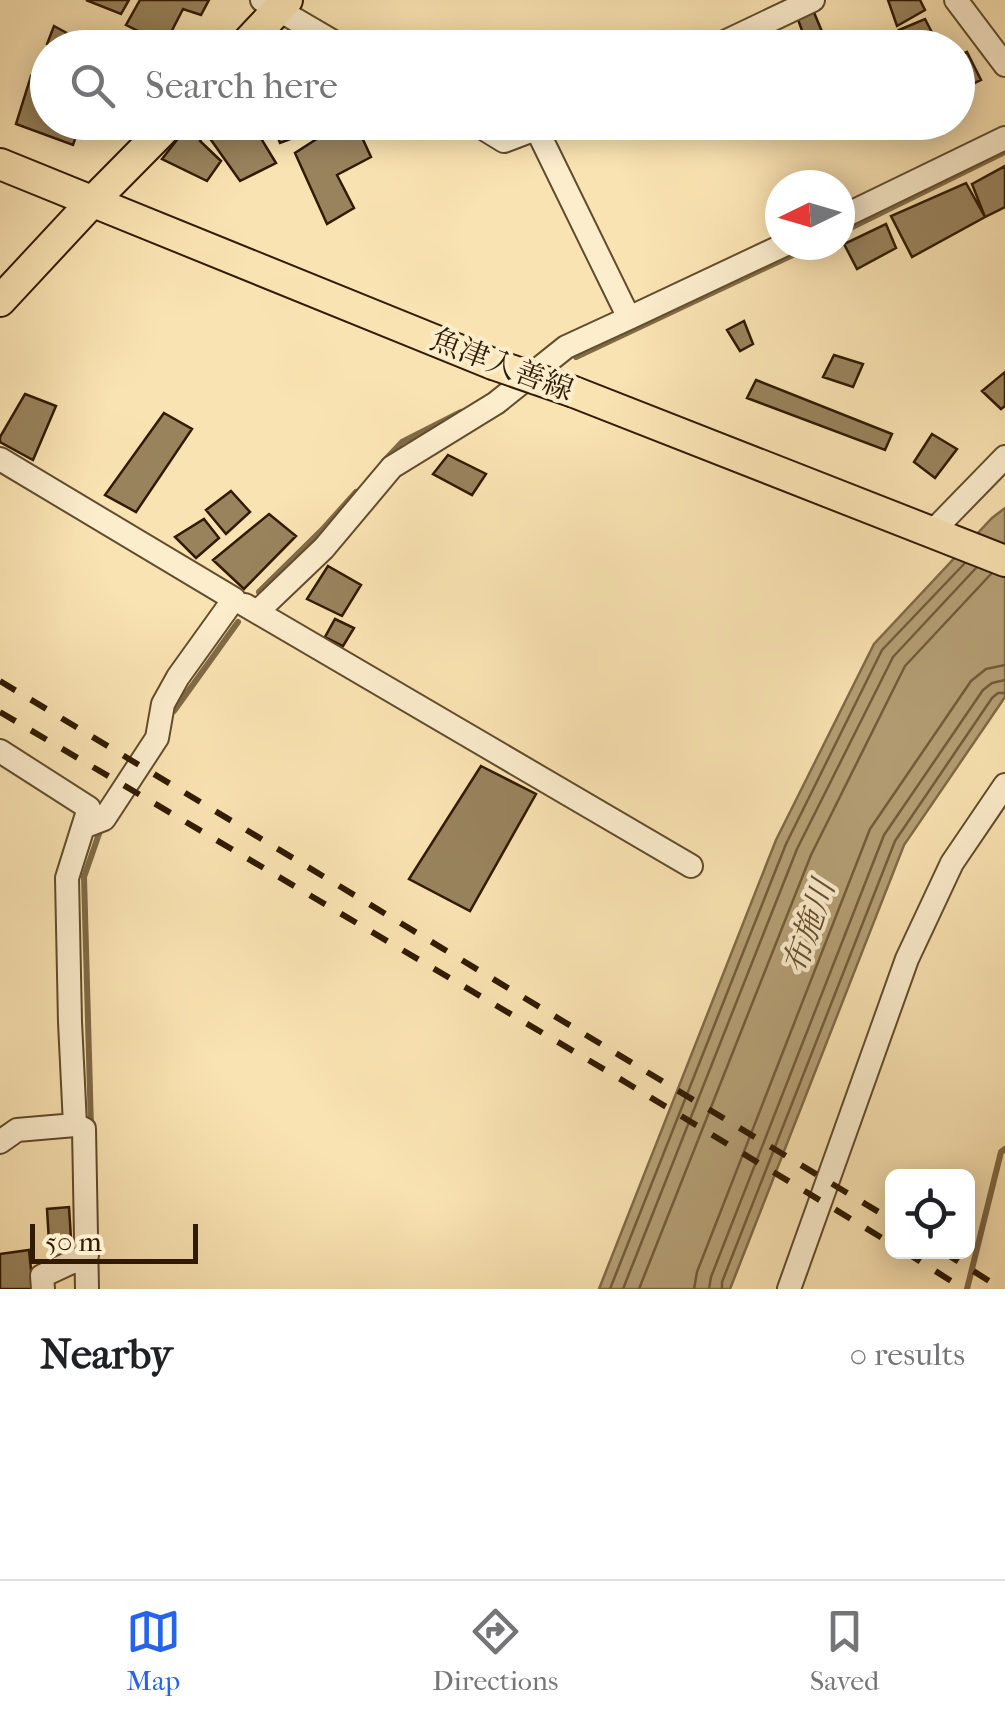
<!DOCTYPE html>
<html lang="en">
<head>
<meta charset="utf-8">
<style>
	:root { --surface:#fff; --page:#f6f6f6; --text:#202124; --muted:#757577; --line:#e0e0e0; --accent:#2563eb }
	body { margin:0; font-family:"IM FELL French Canon","Noto Serif JP",serif; background:var(--page); color:var(--text) }
	.controls { position:absolute; right:30px; bottom:30px; display:grid; overflow:hidden; border-radius:15px; box-shadow:0 5px 25px #0003 }
	.controls button { width:90px; height:90px; display:grid; place-items:center; padding:0; border:0; border-bottom:2px solid var(--line); background:var(--surface); color:var(--text); font:50px sans-serif }
	.compass { position:absolute; left:765px; top:170px; width:90px; height:90px; border-radius:50%; background:var(--surface); box-shadow:0 5px 25px #0003; rotate:265deg }
	.scale { position:absolute; left:30px; bottom:25px; width:168px; box-sizing:border-box; padding-left:10px; border:5px solid #301a00; border-top:0; font-size:28px; line-height:35px; white-space:nowrap; color:#301a00; -webkit-text-stroke:8px #fcedcd; paint-order:stroke }
	.list { margin:0; padding:0; list-style:none }
	h2 { display:flex; justify-content:space-between; align-items:center; height:130px; margin:0; padding:0 40px; font-size:42px }
	h2 small { font-size:32px; font-weight:400; color:var(--muted) }
	.icon { flex:none; width:55px; height:55px; fill:none; stroke:currentColor; stroke-width:2; stroke-linecap:round; stroke-linejoin:round }
	.map { position:relative; flex:none; width:1005px; height:1289px; overflow:hidden }
	.search { position:absolute; background:var(--surface); box-shadow:0 5px 25px #0003; left:30px; right:30px; top:30px; height:110px; display:flex; align-items:center; gap:25px; box-sizing:border-box; padding:0 35px; border-radius:55px; color:var(--muted); font-size:38px }
	.sheet { height:290px; background:var(--surface) }
	nav { display:flex; justify-content:space-around; align-items:center; box-sizing:border-box; height:140px; border-top:2px solid var(--line); background:var(--surface); font-size:28px; color:var(--muted) }
	nav a { display:grid; justify-items:center; gap:5px }
	nav .on { color:var(--accent) }
	.map>svg:first-child { display:block }
	.water { fill:#b59f75; stroke:#806a46; stroke-width:2.5 }
	.lines { fill:none; stroke-linecap:round; stroke-linejoin:round }
	.shore { stroke:#725c3a; stroke-width:2.5 }
	.stream { stroke:#806a46; stroke-width:6 }
	.building { fill:#99835d; stroke:#301a00; stroke-width:2.5 }
	.minor-casing { stroke:#624c2c; stroke-width:26 }
	.major-casing { stroke:#301a00; stroke-width:34 }
	.minor { stroke:#fcedcd; stroke-width:22 }
	.major { stroke:#fae3b2; stroke-width:30 }
	.rail { stroke:#301a00; stroke-width:6; stroke-dasharray:18 18; stroke-linecap:butt }
	.major-bridge-casing { stroke:#301a00; stroke-width:34; stroke-linecap:butt }
	.major-bridge { stroke:#fae3b2; stroke-width:30 }
	.labels { text-anchor:middle; dominant-baseline:central; stroke-width:8; stroke-linejoin:round; paint-order:stroke }
	.street-label { font-size:30px; fill:#301a00; stroke:#fcedcd }
	.water-label { font-size:32px; font-style:italic; fill:#654f2f; stroke:#fcedcd }
</style>
</head>
<body>
<div class="map">
<svg width="1005" height="1289" viewBox="0 0 1005 1289">
	<rect width="100%" height="100%" fill="#fae3b2"/>
	<filter id="stains"><feTurbulence type="fractalNoise" baseFrequency=".002" numOctaves="4"/><feColorMatrix values="0 0 0 0 .2 0 0 0 0 .09 0 0 0 0 .02 0 0 0 .5 -.17"/></filter>
	<radialGradient id="worn" r=".72"><stop offset=".6" stop-color="#630" stop-opacity="0"/><stop offset="1" stop-color="#630" stop-opacity=".3"/></radialGradient>
	<path class="water" d="M 1005,508 L 1005,697 L 904,845 L 730,1289 L 599,1289 L 776,840 L 874,644 L 992,518 Z"/>
	<g class="lines">
		<path class="shore" d="M 610,1289 L 786,844 L 882,650 L 964,564
			M 623,1289 L 797,849 L 893,657 L 976,568
			M 639,1289 L 811,855 L 905,666 L 991,574
			M 694,1289 L 697,1272 L 870,829 L 971,681 L 986,669 L 1005,665
			M 709,1289 L 711,1277 L 884,835 L 983,690 L 992,683 L 1005,680
			M 722,1289 L 722,1282 L 895,841 L 992,698 L 998,693 L 1005,693"/>
		<path class="stream" d="M 840,233 L 1005,152
			M 576,357 L 814,245
			M 384,461 L 402,442 L 461,412
			M 259,592 L 322,530 L 356,492
			M 174,711 L 238,622
			M 91,1127 L 84,877 L 101,828
			M 967,1289 L 1001,1152 L 1005,1149"/>
	</g>
	<path class="building" d="M 86,0 L 129,0 L 121,14 Z
		M 140,0 L 209,0 L 201,15 L 183,9 L 165,44 L 126,25 Z
		M 888,0 L 920,0 L 925,10 L 897,26 Z
		M 813,10 L 823,34 L 807,44 L 797,17 Z
		M 925,19 L 940,48 L 908,48 L 899,30 Z
		M 54,26 L 89,45 L 88,48 L 52,48 L 47,44 Z
		M 967,52 L 981,80 L 958,91 L 958,56 Z
		M 31,76 L 48,84 L 48,122 L 81,122 L 73,145 L 16,124 Z
		M 191,122 L 215,122 L 216,125 L 207,130 L 200,141 L 221,161 L 207,181 L 162,159 Z
		M 232,122 L 251,122 L 276,163 L 240,181 L 209,137 Z
		M 272,122 L 299,122 L 304,134 L 280,143 Z
		M 343,122 L 355,122 L 371,157 L 337,175 L 354,208 L 327,224 L 295,153 Z
		M 372,122 L 394,122 L 398,129 L 379,138 Z
		M 1005,166 L 1005,207 L 985,217 L 972,184 Z
		M 966,183 L 985,217 L 912,257 L 891,216 Z
		M 886,224 L 896,248 L 857,269 L 844,244 Z
		M 744,321 L 753,344 L 740,351 L 727,330 Z
		M 834,355 L 863,364 L 853,387 L 823,377 Z
		M 1005,372 L 1005,406 L 1001,409 L 982,391 Z
		M 756,380 L 892,434 L 885,450 L 747,398 Z
		M 25,394 L 56,406 L 33,460 L 0,442 L 0,437 Z
		M 164,413 L 192,429 L 136,512 L 105,495 Z
		M 932,434 L 957,449 L 935,478 L 914,462 Z
		M 448,455 L 486,474 L 472,495 L 433,474 Z
		M 231,491 L 250,512 L 226,534 L 206,510 Z
		M 269,514 L 296,536 L 244,589 L 213,560 Z
		M 204,519 L 219,538 L 196,558 L 175,537 Z
		M 328,566 L 361,585 L 342,616 L 307,599 Z
		M 335,619 L 354,628 L 343,646 L 325,637 Z
		M 481,766 L 536,794 L 470,911 L 409,879 Z
		M 69,1207 L 71,1239 L 49,1242 L 47,1209 Z
		M 29,1250 L 33,1289 L 0,1289 L 0,1254 Z"/>
	<g class="lines">
		<defs>
			<path id="minor" d="M 262,0 L 344,48
				M 956,0 L 1005,65
				M 712,48 L 813,0
				M 473,122 L 504,141 L 554,122
				M 840,218 L 1005,138
				M 629,318 L 784,245
				M 0,459 L 234,599 L 178,677 L 163,704 L 157,738 L 104,819 L 83,827 L 67,878 L 70,1022 L 75,1125 L 17,1130 L 0,1142
				M 932,532 L 1005,457
				M 245,605 L 691,866
				M 257,612 L 324,548 L 392,467 L 496,403 L 566,347 L 629,318 L 537,130
				M 0,751 L 89,808 L 83,827
				M 75,1125 L 84,1129 L 87,1289
				M 43,1289 L 42,1276 L 87,1255
				M 789,1289 L 907,959 L 952,863 L 1005,785"/>
			<path id="major" d="M 242,48 L 287,0
				M 0,164 L 493,364
				M 0,301 L 93,201 L 171,122
				M 574,392 L 1005,561"/>
		</defs>
		<use href="#minor" class="minor-casing"/>
		<use href="#major" class="major-casing"/>
		<use href="#minor" class="minor"/>
		<use href="#major" class="major"/>
		<path class="rail" d="M 0,681 L 892,1220
			M 0,712 L 612,1074 L 892,1244
			M 905,1252 L 964,1289
			M 943,1252 L 1002,1289"/>
		<defs>
			<path id="major-bridge" d="M 493,364 L 574,392"/>
		</defs>
		<use href="#major-bridge" class="major-bridge-casing"/>
		<use href="#major-bridge" class="major-bridge"/>
	</g>
	<g class="labels">
		<g class="street-label">
			<text transform="translate(502 365) rotate(21)">魚津入善線</text>
		</g>
		<g class="water-label">
			<text transform="translate(809 927) rotate(-71)">布施川</text>
		</g>
	</g>
	<rect width="100%" height="100%" filter="url(#stains)"/>
	<rect width="100%" height="100%" fill="url(#worn)"/>
</svg>
<div class="controls">
<button><svg class="icon" aria-label="locate" viewBox="0 0 24 24"><circle cx="12" cy="12" r="6"/><path d="M12 2v4M12 18v4M2 12h4M18 12h4"/></svg></button>
</div>
<svg class="compass" viewBox="-18 -18 36 36"><path d="M0-13l5 13h-10z" fill="#e53935"/><path d="M0 13l5-13h-10z" fill="#757577"/></svg>
<div class="scale">50 m</div>
<div class="search"><svg class="icon" aria-label="search" viewBox="0 0 24 24"><circle cx="10" cy="10" r="6"/><path d="M15 15l6 6"/></svg>Search here</div>
</div>
<section class="sheet">
<h2>Nearby<small>0 results</small></h2>
<ul class="list">
</ul>
</section>
<nav>
<a class="on"><svg class="icon" aria-label="map" viewBox="0 0 24 24"><path d="M3 6l6-2 6 2 6-2v14l-6 2-6-2-6 2zM9 4v14M15 6v14"/></svg>Map</a>
<a><svg class="icon" aria-label="directions" viewBox="0 0 24 24"><path d="M12 3l9 9-9 9-9-9zM9 14v-3h6M13 9l2 2-2 2"/></svg>Directions</a>
<a><svg class="icon" aria-label="saved" viewBox="0 0 24 24"><path d="M7 4h10v16l-5-4-5 4z"/></svg>Saved</a>
</nav>
</body>
</html>
